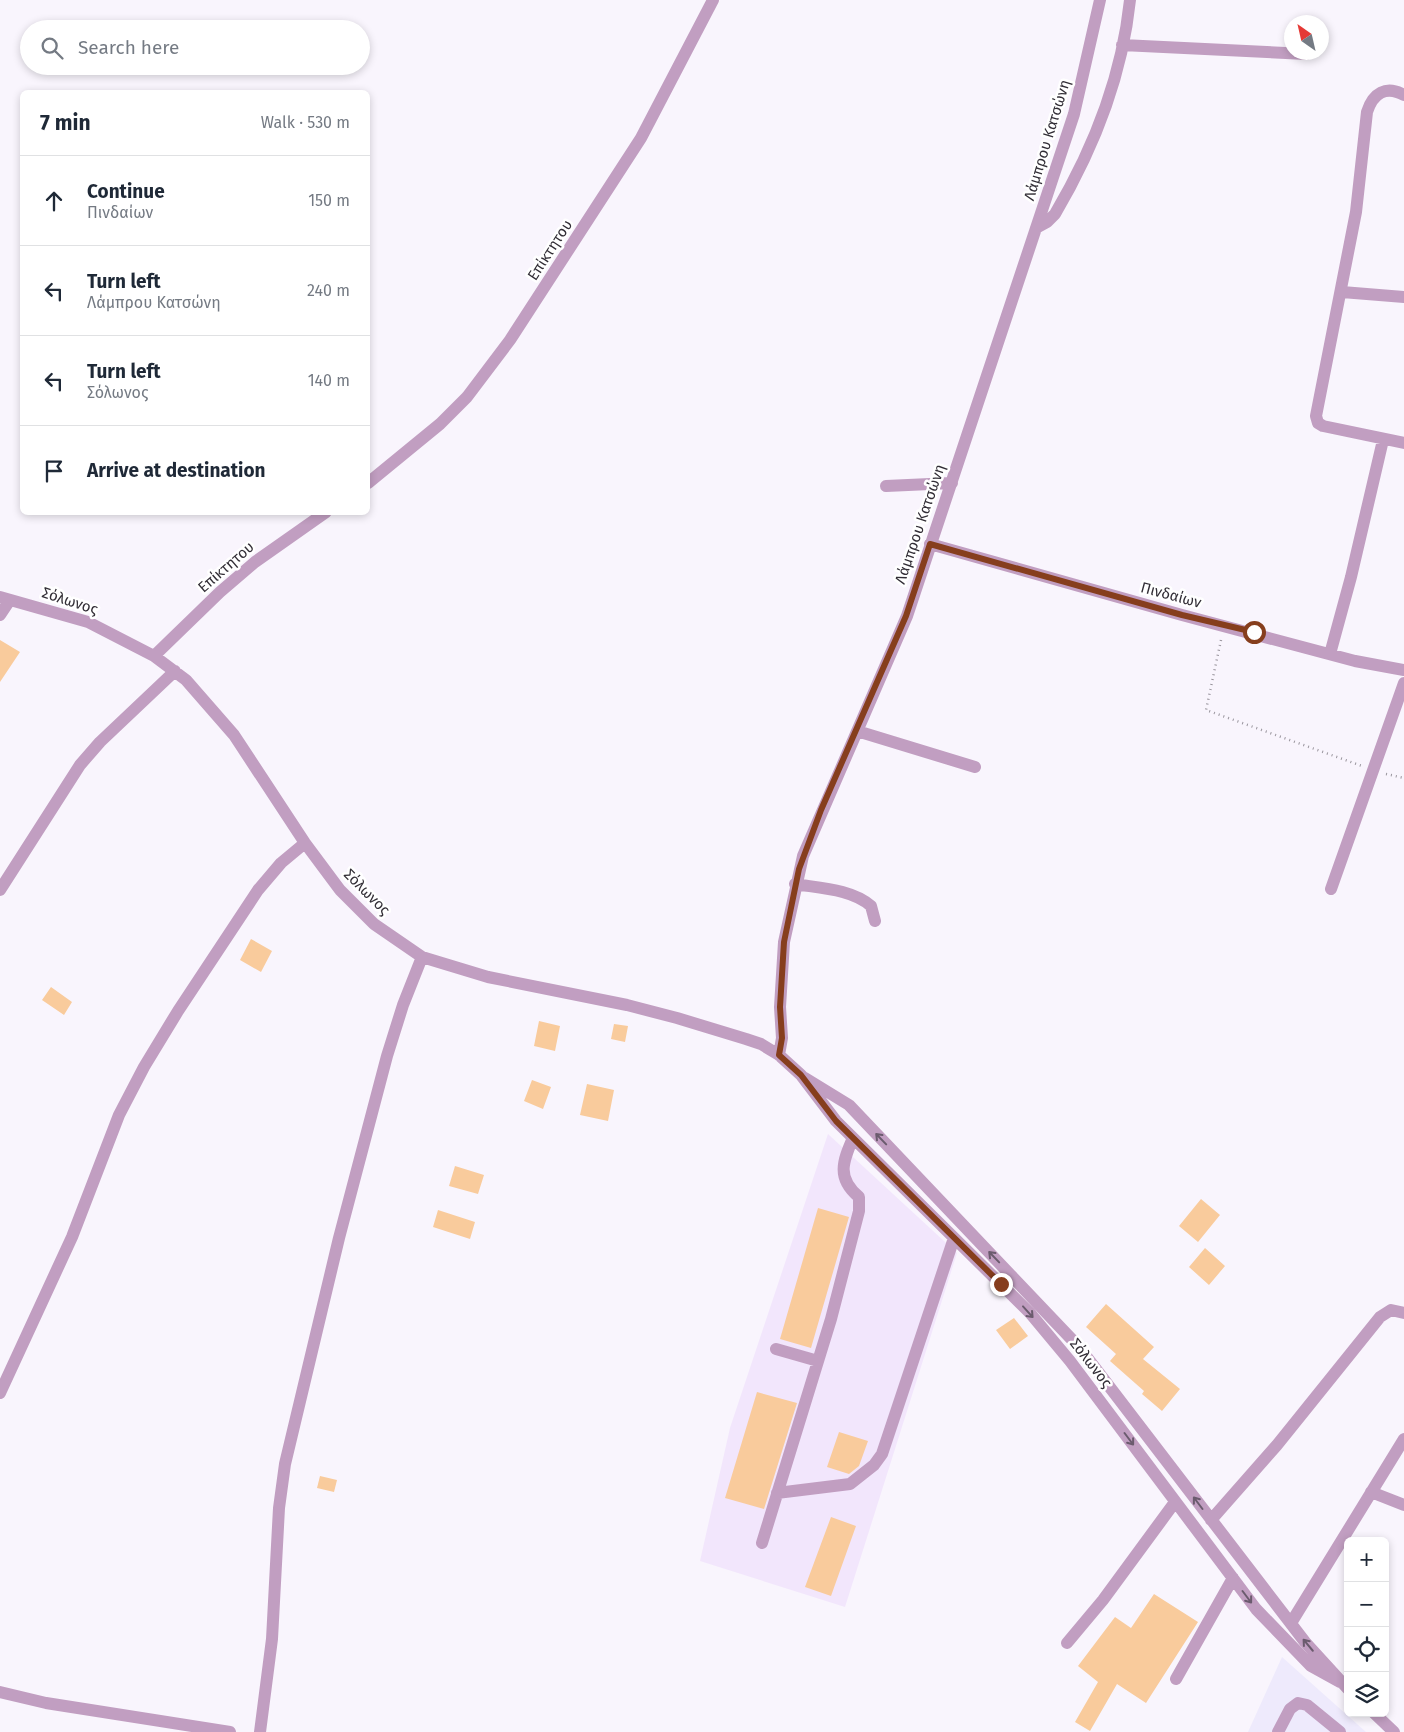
<!DOCTYPE html>
<html lang="en">
<head>
<meta charset="utf-8">
<style>
	:root { --surface:#fff; --page:#f6f6f7; --text:#1f2937; --muted:#747a83; --line:#e0e1e3 }
	body { margin:0; font-family:"Fira Sans",sans-serif; background:var(--page); color:var(--text) }
	.controls { position:absolute; right:15px; bottom:15px; display:grid; overflow:hidden; border-radius:8px; box-shadow:0 2px 8px #0003 }
	.controls button { width:45px; height:45px; display:grid; place-items:center; padding:0; border:0; border-bottom:1px solid var(--line); background:var(--surface); color:var(--text); font:25px sans-serif }
	.compass { position:absolute; left:1284px; top:15px; width:45px; height:45px; border-radius:50%; background:var(--surface); box-shadow:0 2px 8px #0003; rotate:326deg }
	.stop { position:absolute; width:15px; height:15px; margin:-11px; border:4px solid #863e1d; border-radius:50%; background:#fff }
	.stop.end { background:#863e1d; border-color:#fff; box-shadow:0 1px 5px #0008 }
	.list { margin:0; padding:0; list-style:none }
	h2 { display:flex; justify-content:space-between; align-items:center; height:65px; margin:0; padding:0 20px; font-size:21px }
	h2 small { font-size:16px; font-weight:400; color:var(--muted) }
	.list li { display:grid; grid-template-columns:32px 1fr auto; gap:15px; align-items:center; box-sizing:border-box; height:90px; padding:0 20px; border-top:1px solid var(--line) }
	.list b { display:block; font-size:19px; white-space:nowrap }
	.list p { margin:0; font-size:16px; white-space:nowrap; color:var(--muted) }
	.list em { font-size:16px; font-style:normal; color:var(--muted) }
	.icon { flex:none; width:28px; height:28px; fill:none; stroke:currentColor; stroke-width:2; stroke-linecap:round; stroke-linejoin:round }
	.map { position:relative; flex:none; width:1404px; height:1732px; overflow:hidden }
	.search { position:absolute; background:var(--surface); box-shadow:0 2px 8px #0003; left:20px; top:20px; width:350px; height:55px; display:flex; align-items:center; gap:12px; box-sizing:border-box; padding:0 18px; border-radius:28px; color:var(--muted); font-size:19px }
	.panel { position:absolute; background:var(--surface); box-shadow:0 2px 8px #0003; left:20px; top:90px; width:350px; height:425px; border-radius:8px }
	.map>svg:first-child { display:block }
	.commercial { fill:#eeeafc }
	.built { fill:#f2e6fc }
	.building { fill:#f9cb9c }
	.lines { fill:none; stroke-linecap:round; stroke-linejoin:round }
	.path { stroke:#99959d; stroke-width:2.5; stroke-dasharray:1 4; stroke-linecap:butt }
	.minor { stroke:#c19ec1; stroke-width:12 }
	.oneway { stroke:#6b5b6e }
	.route { stroke:#863e1d; stroke-width:6 }
	.labels { text-anchor:middle; dominant-baseline:central; stroke-width:5; stroke-linejoin:round; paint-order:stroke }
	.street-label { font-size:15px; fill:#322e36; stroke:#fff }
</style>
</head>
<body>
<div class="map">
<svg width="1404" height="1732" viewBox="0 0 1404 1732">
	<rect width="100%" height="100%" fill="#f9f5fd"/>
	<path class="commercial" d="M 1282,1657 L 1366,1732 L 1248,1732 Z"/>
	<path class="built" d="M 828,1134 L 957,1253 L 845,1607 L 700,1561 L 730,1428 Z"/>
	<path class="building" d="M 0,640 L 20,652 L 0,682 Z
		M 251,939 L 272,951 L 261,972 L 240,960 Z
		M 51,987 L 72,1002 L 64,1015 L 42,1000 Z
		M 539,1021 L 560,1026 L 555,1051 L 534,1046 Z
		M 614,1024 L 628,1026 L 625,1042 L 611,1039 Z
		M 532,1080 L 551,1087 L 543,1109 L 524,1101 Z
		M 587,1084 L 614,1090 L 608,1121 L 580,1115 Z
		M 455,1166 L 484,1175 L 478,1194 L 449,1186 Z
		M 1201,1199 L 1220,1215 L 1198,1242 L 1179,1226 Z
		M 818,1208 L 849,1217 L 811,1348 L 780,1339 Z
		M 438,1210 L 475,1222 L 470,1239 L 433,1227 Z
		M 1205,1248 L 1225,1266 L 1209,1285 L 1189,1267 Z
		M 1106,1304 L 1154,1347 L 1143,1359 L 1180,1389 L 1162,1411 L 1142,1394 L 1144,1391 L 1110,1361 L 1116,1354 L 1086,1327 Z
		M 1014,1318 L 1028,1336 L 1010,1349 L 996,1330 Z
		M 757,1392 L 797,1403 L 764,1509 L 725,1498 Z
		M 839,1432 L 868,1441 L 859,1466 L 849,1474 L 827,1467 Z
		M 320,1476 L 337,1480 L 334,1492 L 317,1488 Z
		M 831,1517 L 856,1526 L 831,1596 L 805,1587 Z
		M 1154,1594 L 1198,1622 L 1146,1703 L 1117,1684 L 1090,1731 L 1075,1722 L 1098,1682 L 1078,1666 L 1115,1617 L 1131,1628 Z"/>
	<g class="lines">
		<path class="path" d="M 1221,640 L 1206,710 L 1362,766
			M 1386,774 L 1404,778"/>
		<path class="minor" d="M 1122,45 L 1306,54
			M 1404,95 C 1386,85 1373,93 1367,112 L 1356,212 L 1316,416 L 1318,423 L 1323,426 L 1404,443
			M 1036,228 L 1047,222 L 1055,214 C 1094,148 1122,77 1130,0
			M 1342,292 L 1404,297
			M 368,483 L 440,424 L 467,397 L 510,340 L 641,138 L 713,0
			M 886,486 L 952,483
			M 930,544 L 1182,615 L 1355,661 L 1404,670
			M 0,597 L 88,622 L 154,656 L 186,680 L 234,735 L 305,843 L 340,890 L 374,924 L 422,957 L 488,977 L 627,1005 L 677,1018 L 746,1039 L 761,1044 L 779,1055 L 801,1075 L 836,1121 L 1030,1313 L 1070,1361 L 1256,1609 L 1311,1666 L 1340,1682
			M 0,615 L 10,600
			M 1330,654 L 1351,577 L 1383,440
			M 154,656 L 220,592 L 255,562 L 326,512
			M 857,731 L 975,767
			M 795,884 C 819,888 852,889 871,906 L 875,921
			M 1331,889 L 1404,683
			M 0,890 L 80,765 L 100,742 L 175,671
			M 779,1055 L 782,1038 L 780,1007 L 784,942 L 803,856 L 907,616 L 1074,114 L 1100,0
			M 805,1078 L 849,1105 L 1079,1347 L 1305,1642 L 1348,1689
			M 776,1349 L 818,1361
			M 0,1393 L 72,1237 L 119,1115 L 144,1067 L 178,1011 L 258,890 L 281,863 L 305,843
			M 1371,1492 L 1404,1505
			M 777,1493 L 850,1484 L 874,1465 L 882,1454 L 954,1238
			M 1211,1520 L 1277,1445 L 1380,1317 L 1391,1310 L 1404,1313
			M 762,1543 L 831,1319 L 859,1211 L 859,1197 C 836,1178 843,1161 853,1138
			M 1291,1623 L 1404,1439
			M 1067,1643 L 1103,1600 L 1175,1502
			M 1176,1679 L 1233,1578
			M 0,1692 L 46,1703 L 230,1732
			M 1374,1713 L 1394,1732
			M 260,1732 L 272,1639 L 279,1508 L 285,1464 L 339,1238 L 387,1056 L 403,1005 L 422,957
			M 1278,1732 L 1290,1709 L 1298,1703 L 1307,1705 L 1340,1732"/>
	</g>
	<defs><path id="oneway-shaft" d="M-6 0H5M1.5-3L5.5 0L1.5 3" fill="none" stroke-width="1.6" stroke-linecap="round" stroke-linejoin="round" transform="scale(1.25)"/></defs>
	<g class="oneway">
		<use href="#oneway-shaft" transform="translate(881 1139) rotate(-134)"/>
		<use href="#oneway-shaft" transform="translate(994 1257) rotate(-134)"/>
		<use href="#oneway-shaft" transform="translate(1028 1312) rotate(48)"/>
		<use href="#oneway-shaft" transform="translate(1129 1439) rotate(53)"/>
		<use href="#oneway-shaft" transform="translate(1198 1503) rotate(-127)"/>
		<use href="#oneway-shaft" transform="translate(1247 1597) rotate(53)"/>
		<use href="#oneway-shaft" transform="translate(1308 1645) rotate(-130)"/>
	</g>
	<g class="lines">
		<path class="route" d="M 1001,1284 L 836,1121 L 801,1075 L 779,1055 L 782,1038 L 780,1007 L 784,942 L 799,869 L 821,810 L 906,616 L 930,544 L 1182,615 L 1254,632"/>
	</g>
	<g class="labels">
		<g class="street-label">
			<text transform="translate(1047 140) rotate(-73)">Λάμπρου Κατσώνη</text>
			<text transform="translate(550 250) rotate(-57)">Επίκτητου</text>
			<text transform="translate(920 524) rotate(-71)">Λάμπρου Κατσώνη</text>
			<text transform="translate(226 567) rotate(-41)">Επίκτητου</text>
			<text transform="translate(1171 595) rotate(15)">Πινδαίων</text>
			<text transform="translate(70 601) rotate(18)">Σόλωνος</text>
			<text transform="translate(367 892) rotate(45)">Σόλωνος</text>
			<text transform="translate(1091 1363) rotate(52)">Σόλωνος</text>
		</g>
	</g>
</svg>
<div class="controls">
<button>+</button>
<button>−</button>
<button><svg class="icon" aria-label="locate" viewBox="0 0 24 24"><circle cx="12" cy="12" r="6"/><path d="M12 2v4M12 18v4M2 12h4M18 12h4"/></svg></button>
<button><svg class="icon" aria-label="layers" viewBox="0 0 24 24"><path d="M12 4l9 5-9 5-9-5zM3 14l9 5 9-5"/></svg></button>
</div>
<svg class="compass" viewBox="-18 -18 36 36"><path d="M0-13l5 13h-10z" fill="#e53935"/><path d="M0 13l5-13h-10z" fill="#747a83"/></svg>
<div class="stop" style="left:1254px;top:632px"></div>
<div class="stop end" style="left:1001px;top:1284px"></div>
<div class="search"><svg class="icon" aria-label="search" viewBox="0 0 24 24"><circle cx="10" cy="10" r="6"/><path d="M15 15l6 6"/></svg>Search here</div>
<section class="panel">
<h2>7 min<small>Walk · 530 m</small></h2>
<ul class="list">
<li><svg class="icon" aria-label="ahead" viewBox="0 0 24 24"><path d="M12 20V5M6 11l6-6 6 6"/></svg><div><b>Continue</b><p>Πινδαίων</p></div><em>150 m</em></li>
<li><svg class="icon" aria-label="left" viewBox="0 0 24 24"><path d="M17 20v-9H6M10 6l-5 5 5 5"/></svg><div><b>Turn left</b><p>Λάμπρου Κατσώνη</p></div><em>240 m</em></li>
<li><svg class="icon" aria-label="left" viewBox="0 0 24 24"><path d="M17 20v-9H6M10 6l-5 5 5 5"/></svg><div><b>Turn left</b><p>Σόλωνος</p></div><em>140 m</em></li>
<li><svg class="icon" aria-label="arrive" viewBox="0 0 24 24"><path d="M6 21V4h12l-3 4 3 4H6"/></svg><div><b>Arrive at destination</b></div></li>
</ul>
</section>
</div>
</body>
</html>
